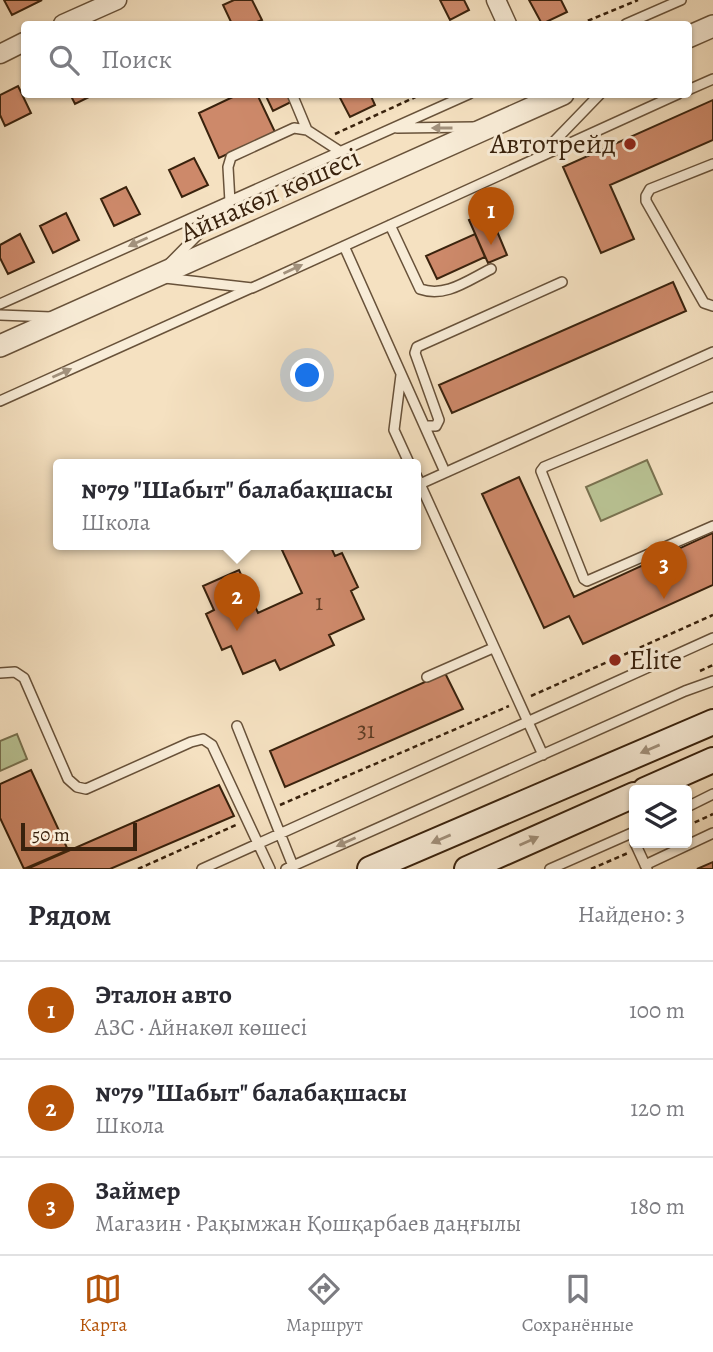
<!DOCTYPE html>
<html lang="ru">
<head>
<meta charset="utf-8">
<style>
	:root { --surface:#fff; --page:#f2f2f3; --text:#2b2b33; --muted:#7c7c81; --line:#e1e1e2; --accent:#b45309 }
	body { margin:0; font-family:Alegreya,serif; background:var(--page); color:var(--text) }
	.controls { position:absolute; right:21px; bottom:21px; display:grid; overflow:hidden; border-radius:7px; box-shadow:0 2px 5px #0004 }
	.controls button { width:63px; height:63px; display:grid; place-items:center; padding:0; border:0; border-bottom:2px solid var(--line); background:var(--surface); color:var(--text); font:35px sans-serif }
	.scale { position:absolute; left:21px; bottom:18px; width:116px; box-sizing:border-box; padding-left:7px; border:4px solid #39220d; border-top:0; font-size:19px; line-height:24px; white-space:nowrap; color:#39220d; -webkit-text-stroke:5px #f8ecd7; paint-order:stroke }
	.you { position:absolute; left:308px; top:376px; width:24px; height:24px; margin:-18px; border:5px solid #fff; border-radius:50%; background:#1a73e8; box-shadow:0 0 0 10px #1a73e833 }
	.badge { display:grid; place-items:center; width:46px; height:46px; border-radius:50%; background:var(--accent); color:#fff; font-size:23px; font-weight:700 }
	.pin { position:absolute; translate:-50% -58px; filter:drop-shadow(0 2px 4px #0008) }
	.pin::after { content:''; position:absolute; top:37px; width:24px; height:21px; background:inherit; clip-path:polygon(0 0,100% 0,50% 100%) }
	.popup { position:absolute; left:53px; top:459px; width:368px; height:91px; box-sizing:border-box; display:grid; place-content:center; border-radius:7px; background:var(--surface); filter:drop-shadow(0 2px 5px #0005); font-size:23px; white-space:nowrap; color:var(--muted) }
	.popup b { font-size:26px; color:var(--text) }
	.popup::after { content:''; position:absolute; left:50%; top:100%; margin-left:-14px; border:14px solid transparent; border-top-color:var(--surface) }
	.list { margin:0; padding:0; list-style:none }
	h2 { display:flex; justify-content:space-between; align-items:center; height:91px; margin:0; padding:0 28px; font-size:30px }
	h2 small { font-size:23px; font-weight:400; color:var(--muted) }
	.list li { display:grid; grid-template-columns:46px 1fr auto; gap:21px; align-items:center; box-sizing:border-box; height:98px; padding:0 28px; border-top:2px solid var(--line) }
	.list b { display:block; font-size:26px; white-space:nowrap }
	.list p { margin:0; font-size:23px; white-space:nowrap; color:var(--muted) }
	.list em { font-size:23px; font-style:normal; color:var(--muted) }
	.icon { flex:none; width:38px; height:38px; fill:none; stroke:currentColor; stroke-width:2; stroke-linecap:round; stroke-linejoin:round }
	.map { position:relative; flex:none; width:713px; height:869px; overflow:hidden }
	.search { position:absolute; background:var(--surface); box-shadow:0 2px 5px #0004; left:21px; right:21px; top:21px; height:77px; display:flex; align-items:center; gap:18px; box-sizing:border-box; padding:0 24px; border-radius:7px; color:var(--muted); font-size:26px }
	.sheet { height:385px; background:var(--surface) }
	nav { display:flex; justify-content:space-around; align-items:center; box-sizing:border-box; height:98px; border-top:2px solid var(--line); background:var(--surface); font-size:19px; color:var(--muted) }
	nav a { display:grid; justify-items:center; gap:4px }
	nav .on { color:var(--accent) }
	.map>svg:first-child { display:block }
	.green { fill:#b9c394; stroke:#797250; stroke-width:2 }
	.building { fill:#cd896a; stroke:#39220d; stroke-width:2 }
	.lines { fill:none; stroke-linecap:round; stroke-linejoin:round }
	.service-casing { stroke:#68523a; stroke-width:12 }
	.minor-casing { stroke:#68523a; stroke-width:21 }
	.tertiary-casing { stroke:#68523a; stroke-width:24 }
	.secondary-casing { stroke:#39220d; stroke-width:28 }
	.path { stroke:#39220d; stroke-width:2.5; stroke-dasharray:5 3.5; stroke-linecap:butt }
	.service { stroke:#f8ecd7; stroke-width:9 }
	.minor { stroke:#f8ecd7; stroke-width:18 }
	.tertiary { stroke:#f8ecd7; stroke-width:21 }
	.secondary { stroke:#f8ecd7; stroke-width:24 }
	.oneway { fill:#a2917c }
	.poi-dot { fill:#8f2418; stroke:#f8ecd7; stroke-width:2.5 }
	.labels { text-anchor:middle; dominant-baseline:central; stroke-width:6; stroke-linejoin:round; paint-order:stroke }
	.number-label { font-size:24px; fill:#5e3c24 }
	.poi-label { font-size:28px; fill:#39220d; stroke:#f8ecd7; text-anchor:end }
	.street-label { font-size:28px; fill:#39220d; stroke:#f8ecd7 }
</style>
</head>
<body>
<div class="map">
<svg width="713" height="869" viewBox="0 0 713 869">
	<rect width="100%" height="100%" fill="#f5e1c1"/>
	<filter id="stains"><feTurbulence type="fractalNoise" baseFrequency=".00286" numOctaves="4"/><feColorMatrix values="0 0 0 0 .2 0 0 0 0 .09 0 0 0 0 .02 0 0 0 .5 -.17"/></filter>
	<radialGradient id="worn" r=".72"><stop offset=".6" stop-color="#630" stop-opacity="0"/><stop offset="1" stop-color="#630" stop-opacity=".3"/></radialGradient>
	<path class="green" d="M 647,460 L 662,494 L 601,521 L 586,487 Z
		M 17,734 L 27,759 L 0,771 L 0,741 Z"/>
	<path class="building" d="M 4,0 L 42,0 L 12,15 Z
		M 234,0 L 252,0 L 262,20 L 252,24 L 232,24 L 223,5 Z
		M 440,0 L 464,0 L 469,10 L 450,20 Z
		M 529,0 L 561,0 L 567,12 L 542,24 Z
		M 18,86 L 31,113 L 5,126 L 0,115 L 0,95 Z
		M 70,94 L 95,94 L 75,104 Z
		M 239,94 L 257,94 L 275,132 L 219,158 L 199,113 Z
		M 265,94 L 289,94 L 293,101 L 273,111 Z
		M 338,94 L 370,94 L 375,105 L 350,117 Z
		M 713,100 L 713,140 L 610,185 L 634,239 L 601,253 L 563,167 Z
		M 194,158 L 208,185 L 182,197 L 169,170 Z
		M 126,187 L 140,214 L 114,226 L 101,199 Z
		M 489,212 L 507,255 L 488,263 L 469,220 Z
		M 66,213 L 79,240 L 53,253 L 40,226 Z
		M 20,234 L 34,262 L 8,274 L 0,258 L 0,245 Z
		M 475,234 L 485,257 L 437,279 L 426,256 Z
		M 673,282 L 686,311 L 452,413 L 439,385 Z
		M 519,477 L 574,597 L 713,533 L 713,585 L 583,644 L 569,616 L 544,628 L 482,494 Z
		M 293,545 L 330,545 L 335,556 L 342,553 L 358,587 L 351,591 L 364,619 L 329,635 L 334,645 L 280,670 L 275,660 L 243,674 L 231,646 L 222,650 L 206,614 L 214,610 L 203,586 L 239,570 L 258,613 L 302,593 L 282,550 Z
		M 445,673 L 463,709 L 285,787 L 270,751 Z
		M 31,770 L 68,850 L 24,869 L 0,818 L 0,784 Z
		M 219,785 L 234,816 L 110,869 L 27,869 Z
		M 713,862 L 713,869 L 697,869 Z"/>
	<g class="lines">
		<defs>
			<path id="service" d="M 626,24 L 681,0
				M 688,90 L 713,79
				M 292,94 L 307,130
				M 397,128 L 474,127
				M 544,152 L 600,94
				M 713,164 L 650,189 L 646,196 L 646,201 L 704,303 L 713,306
				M 390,225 L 420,289 C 446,298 468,280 491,269
				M 344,246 L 445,472
				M 170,263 L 230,202 L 228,167 L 231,157 L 294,128 L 307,130 L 341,152
				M 165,278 L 252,288 L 678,94
				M 0,304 L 469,94
				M 0,315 L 51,317
				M 401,375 L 394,430 L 410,465
				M 713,397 L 544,467 L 541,471 L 584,579 L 587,581 L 713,526
				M 0,401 L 251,288
				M 425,426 L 436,426 L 439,420 L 415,353 L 417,347 L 562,282
				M 416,475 L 543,755
				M 420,484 L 713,352
				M 0,673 L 15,672 L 24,678 L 68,779 L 77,787 L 86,789 L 191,742 L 203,739 L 212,745 L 270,869
				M 427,677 L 493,648
				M 237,726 L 293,866
				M 687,807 L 713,794
				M 635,843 L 647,869
				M 645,865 L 713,833
				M 202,869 L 713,638
				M 286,869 L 685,691 L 713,681
				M 550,869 L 634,832"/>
			<path id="minor" d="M 496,0 L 507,24
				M 63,24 L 117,0
				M 0,54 L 24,42"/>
			<path id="tertiary" d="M 688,37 L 713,26
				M 0,346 L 563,94"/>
			<path id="secondary" d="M 645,790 L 713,760
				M 370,869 L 713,722
				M 467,869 L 634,795"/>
		</defs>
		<use href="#service" class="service-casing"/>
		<use href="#minor" class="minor-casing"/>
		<use href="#tertiary" class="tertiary-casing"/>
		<use href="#secondary" class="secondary-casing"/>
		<path class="path" d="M 580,24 L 638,0
			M 335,134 L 422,94
			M 700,671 L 713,665
			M 531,696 L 713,615
			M 280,805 L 509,706
			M 687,826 L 713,814
			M 138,869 L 236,825
			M 591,869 L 628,853"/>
		<use href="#service" class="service"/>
		<use href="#minor" class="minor"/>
		<use href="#tertiary" class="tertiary"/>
		<use href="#secondary" class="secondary"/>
	</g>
	<defs><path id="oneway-solid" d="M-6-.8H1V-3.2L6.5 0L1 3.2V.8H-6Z" transform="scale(1.75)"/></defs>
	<g class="oneway">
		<use href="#oneway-solid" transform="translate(442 128) rotate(180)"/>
		<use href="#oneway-solid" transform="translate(138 242) rotate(156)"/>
		<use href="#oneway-solid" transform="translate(293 269) rotate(-25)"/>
		<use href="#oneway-solid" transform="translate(62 373) rotate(-24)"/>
		<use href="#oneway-solid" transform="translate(650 749) rotate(157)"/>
		<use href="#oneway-solid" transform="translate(441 839) rotate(157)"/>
		<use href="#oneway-solid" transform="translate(529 841) rotate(-24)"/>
		<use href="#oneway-solid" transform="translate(346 842) rotate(156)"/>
	</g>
	<g class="poi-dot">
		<circle cx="630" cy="144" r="7"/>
		<circle cx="615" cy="660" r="7"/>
	</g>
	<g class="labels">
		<g class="number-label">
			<text x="319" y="602">1</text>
			<text x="366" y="730">31</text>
		</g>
		<g class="poi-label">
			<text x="616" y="144">Автотрейд</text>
			<text x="629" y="660" text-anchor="start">Elite</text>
		</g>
		<g class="street-label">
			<text transform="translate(270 195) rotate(-24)">Айнакөл көшесі</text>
		</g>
	</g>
	<rect width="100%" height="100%" filter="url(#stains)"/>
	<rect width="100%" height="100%" fill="url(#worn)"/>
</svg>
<div class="controls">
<button><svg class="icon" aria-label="layers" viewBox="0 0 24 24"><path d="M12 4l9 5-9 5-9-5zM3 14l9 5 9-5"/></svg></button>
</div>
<div class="scale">50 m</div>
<div class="you"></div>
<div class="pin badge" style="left:491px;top:245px">1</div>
<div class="pin badge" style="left:237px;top:631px">2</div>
<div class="popup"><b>№79 &quot;Шабыт&quot; балабақшасы</b>Школа</div>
<div class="pin badge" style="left:664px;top:599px">3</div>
<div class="search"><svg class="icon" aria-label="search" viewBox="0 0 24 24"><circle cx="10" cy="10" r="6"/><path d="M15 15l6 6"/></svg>Поиск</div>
</div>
<section class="sheet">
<h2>Рядом<small>Найдено: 3</small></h2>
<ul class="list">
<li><span class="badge">1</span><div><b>Эталон авто</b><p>АЗС · Айнакөл көшесі</p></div><em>100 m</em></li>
<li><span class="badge">2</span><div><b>№79 &quot;Шабыт&quot; балабақшасы</b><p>Школа</p></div><em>120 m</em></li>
<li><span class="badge">3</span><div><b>Займер</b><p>Магазин · Рақымжан Қошқарбаев даңғылы</p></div><em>180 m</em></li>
</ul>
</section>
<nav>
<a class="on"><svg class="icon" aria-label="map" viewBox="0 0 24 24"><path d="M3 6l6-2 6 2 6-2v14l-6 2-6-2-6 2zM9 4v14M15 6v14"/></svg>Карта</a>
<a><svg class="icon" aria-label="directions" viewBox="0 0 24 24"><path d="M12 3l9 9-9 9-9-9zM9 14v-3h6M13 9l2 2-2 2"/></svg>Маршрут</a>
<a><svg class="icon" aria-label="saved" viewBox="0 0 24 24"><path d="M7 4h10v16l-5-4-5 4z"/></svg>Сохранённые</a>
</nav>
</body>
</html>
